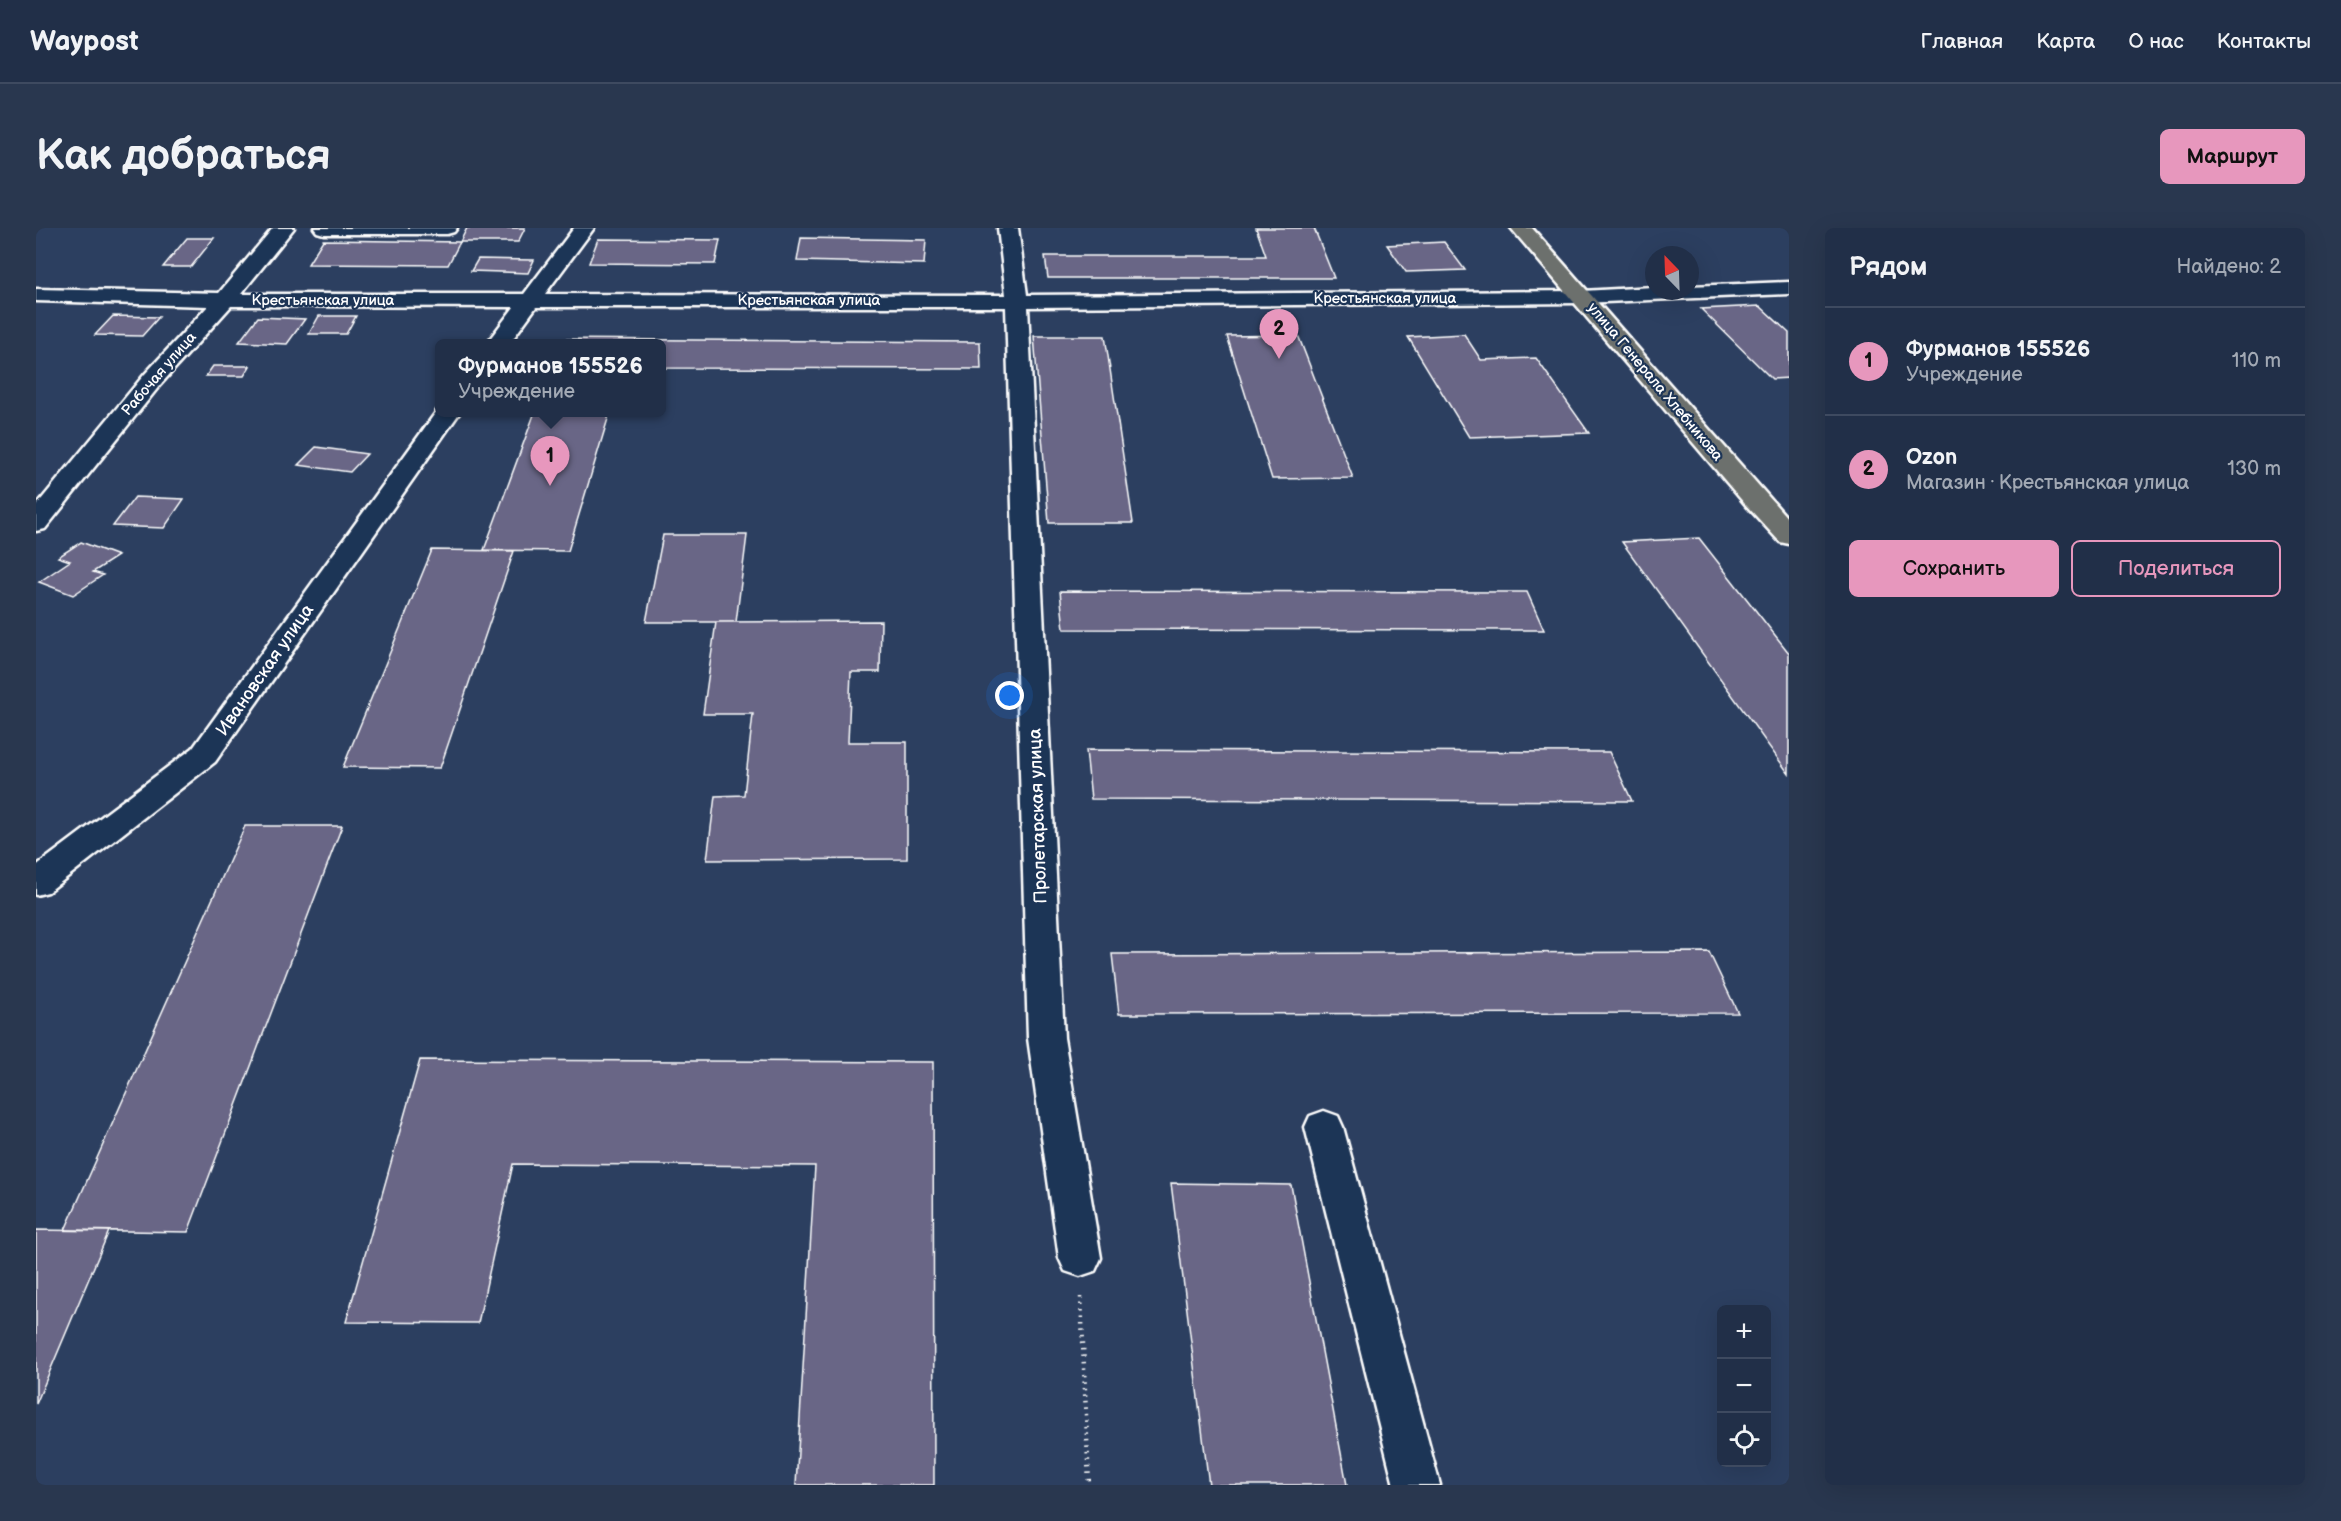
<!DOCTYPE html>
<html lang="ru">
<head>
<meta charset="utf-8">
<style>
	:root { --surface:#212f48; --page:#29374f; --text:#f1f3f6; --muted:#a2a9b4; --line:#3e4a60; --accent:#e797bd }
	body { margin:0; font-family:"Balsamiq Sans",sans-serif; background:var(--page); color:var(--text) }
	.controls { position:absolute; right:18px; bottom:18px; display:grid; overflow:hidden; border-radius:9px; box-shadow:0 6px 24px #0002 }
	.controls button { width:54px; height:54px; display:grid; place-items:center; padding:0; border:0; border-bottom:2px solid var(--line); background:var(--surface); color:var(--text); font:30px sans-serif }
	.compass { position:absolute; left:1609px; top:18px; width:54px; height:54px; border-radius:50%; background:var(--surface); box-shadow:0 6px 24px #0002; rotate:337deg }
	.you { position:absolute; left:974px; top:468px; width:21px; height:21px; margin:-15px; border:4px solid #fff; border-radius:50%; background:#1a73e8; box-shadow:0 0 0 9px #1a73e833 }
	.badge { display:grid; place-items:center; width:39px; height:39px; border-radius:50%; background:var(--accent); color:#111; font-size:20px; font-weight:700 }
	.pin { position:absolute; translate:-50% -50px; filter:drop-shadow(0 2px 3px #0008) }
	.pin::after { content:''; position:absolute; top:32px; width:21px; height:18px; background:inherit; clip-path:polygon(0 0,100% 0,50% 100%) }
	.popup { position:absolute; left:399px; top:111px; width:231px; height:78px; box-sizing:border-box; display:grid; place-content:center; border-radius:9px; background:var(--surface); filter:drop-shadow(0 2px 4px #0005); font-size:20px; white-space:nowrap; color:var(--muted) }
	.popup b { font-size:22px; color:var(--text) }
	.popup::after { content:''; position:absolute; left:50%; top:100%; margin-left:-12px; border:12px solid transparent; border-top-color:var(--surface) }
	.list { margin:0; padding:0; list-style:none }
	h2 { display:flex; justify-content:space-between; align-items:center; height:78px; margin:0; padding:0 24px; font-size:26px }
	h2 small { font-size:20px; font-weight:400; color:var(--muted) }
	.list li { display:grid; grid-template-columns:39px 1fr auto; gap:18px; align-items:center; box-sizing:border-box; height:108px; padding:0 24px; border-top:2px solid var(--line) }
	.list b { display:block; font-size:22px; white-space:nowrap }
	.list p { margin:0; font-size:20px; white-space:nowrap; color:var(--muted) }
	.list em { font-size:20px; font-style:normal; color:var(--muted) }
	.actions { display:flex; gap:12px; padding:18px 24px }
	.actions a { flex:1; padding:14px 0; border:2px solid var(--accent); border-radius:9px; text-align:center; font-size:21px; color:var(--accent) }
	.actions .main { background:var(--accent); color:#111 }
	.icon { flex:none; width:33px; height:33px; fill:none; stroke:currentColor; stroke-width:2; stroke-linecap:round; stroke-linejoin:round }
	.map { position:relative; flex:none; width:1753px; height:1257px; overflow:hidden; border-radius:9px }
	header { display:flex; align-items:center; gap:36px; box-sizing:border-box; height:84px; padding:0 30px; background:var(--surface); border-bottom:2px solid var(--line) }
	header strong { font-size:28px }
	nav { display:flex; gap:33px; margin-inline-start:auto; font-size:21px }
	.intro { display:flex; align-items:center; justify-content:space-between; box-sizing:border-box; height:144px; padding:0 36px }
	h1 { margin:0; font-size:42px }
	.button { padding:15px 27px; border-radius:9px; background:var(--accent); color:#111; font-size:21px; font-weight:700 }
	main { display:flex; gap:36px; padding:0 36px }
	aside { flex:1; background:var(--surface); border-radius:9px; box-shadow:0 6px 24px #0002 }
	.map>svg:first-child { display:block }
	.building { fill:#696686; stroke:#fff; stroke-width:1.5 }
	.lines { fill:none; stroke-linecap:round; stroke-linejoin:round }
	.minor-casing { stroke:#fff; stroke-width:5 }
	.major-casing { stroke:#fff; stroke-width:5 }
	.path { stroke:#fff; stroke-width:4.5; stroke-dasharray:1.5 5; stroke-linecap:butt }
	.minor { fill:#1d3557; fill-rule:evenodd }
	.major { fill:#6c706d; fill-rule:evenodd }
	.labels { text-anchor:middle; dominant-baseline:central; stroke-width:4.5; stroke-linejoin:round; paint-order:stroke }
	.far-street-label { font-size:15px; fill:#fff; stroke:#1d3557 }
	.street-label { font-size:18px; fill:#fff; stroke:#1d3557 }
</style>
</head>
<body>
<header>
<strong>Waypost</strong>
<nav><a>Главная</a><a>Карта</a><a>О нас</a><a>Контакты</a></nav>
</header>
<div class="intro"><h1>Как добраться</h1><a class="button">Маршрут</a></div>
<main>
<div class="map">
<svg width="1753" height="1257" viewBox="0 0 1753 1257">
	<rect width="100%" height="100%" fill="#2c3f60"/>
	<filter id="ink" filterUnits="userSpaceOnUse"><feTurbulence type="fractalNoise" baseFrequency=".0167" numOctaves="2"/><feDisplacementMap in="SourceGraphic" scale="12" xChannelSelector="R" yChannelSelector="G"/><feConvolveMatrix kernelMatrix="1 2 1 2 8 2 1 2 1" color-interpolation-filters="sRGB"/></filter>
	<g filter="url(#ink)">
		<path class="building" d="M 431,0 L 489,0 L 482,14 L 424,14 Z
			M 1220,0 L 1278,0 L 1298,50 L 1012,50 L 1009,28 L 1230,28 Z
			M 151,10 L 178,10 L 155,39 L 127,39 Z
			M 765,10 L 890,12 L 888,36 L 761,33 Z
			M 562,11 L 684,12 L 679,36 L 553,35 Z
			M 287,12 L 424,14 L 412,37 L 272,36 Z
			M 1408,14 L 1429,42 L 1370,44 L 1351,17 Z
			M 442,31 L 498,32 L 492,45 L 435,43 Z
			M 1724,78 L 1753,105 L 1753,150 L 1736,151 L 1665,81 Z
			M 77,88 L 123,89 L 106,108 L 59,107 Z
			M 283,88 L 320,88 L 310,106 L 273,106 Z
			M 222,89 L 269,91 L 251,116 L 203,114 Z
			M 1428,106 L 1445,132 L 1500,130 L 1553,205 L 1433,209 L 1372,109 Z
			M 1262,107 L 1317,250 L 1236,251 L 1191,108 Z
			M 998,108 L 1069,108 L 1097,295 L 1013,295 Z
			M 509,111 L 944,114 L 945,141 L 625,140 L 625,116 L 508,116 Z
			M 177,138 L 214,138 L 208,148 L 170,148 Z
			M 499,184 L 574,184 L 532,323 L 448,322 Z
			M 280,219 L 331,226 L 314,244 L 262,237 Z
			M 99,269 L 148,271 L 128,300 L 77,298 Z
			M 627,307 L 711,307 L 700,394 L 610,394 Z
			M 1663,310 L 1753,425 L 1753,546 L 1586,314 Z
			M 45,314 L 82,328 L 57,344 L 67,347 L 37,367 L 3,354 L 34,333 L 22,329 Z
			M 396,322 L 478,323 L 404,540 L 307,539 Z
			M 1024,363 L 1491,364 L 1508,402 L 1028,401 Z
			M 845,393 L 844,444 L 815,444 L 812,514 L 871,514 L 871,631 L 671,632 L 679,568 L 708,567 L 717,486 L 667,486 L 680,394 Z
			M 1050,522 L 1573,524 L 1596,573 L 1055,571 Z
			M 209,598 L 306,598 L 152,1004 L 29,1002 Z
			M 1673,724 L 1702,785 L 1083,786 L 1076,726 Z
			M 384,832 L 897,834 L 898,1257 L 760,1257 L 779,938 L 477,936 L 442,1095 L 310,1094 Z
			M 1135,955 L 1255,957 L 1311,1257 L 1173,1257 Z
			M 0,1002 L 73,1003 L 0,1176 Z"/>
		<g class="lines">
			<defs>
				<path id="minor" d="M 237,0 L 258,0 L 205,66 L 488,66 L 538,0 L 558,0 L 509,66 L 970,67 L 962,0 L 982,0 L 991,67 L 1546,63 L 1618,59 L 1618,63 L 1654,63 L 1654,58 L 1753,54 L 1753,66 L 1546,75 L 992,79 L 1028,810 L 1065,1030 L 1059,1043 L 1044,1048 L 1029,1043 L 1023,1030 L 992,810 L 970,79 L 500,79 L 473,116 L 450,116 L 478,79 L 195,78 L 124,157 L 9,301 L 0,303 L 0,278 L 108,147 L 172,78 L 0,73 L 0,61 L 183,65 Z
					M 278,0 L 421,0 L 418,4 L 411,6 L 288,6 L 281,4 Z
					M 403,180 L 403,184 L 424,184 L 179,534 L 12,664 L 0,667 L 0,638 L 157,520 Z
					M 1288,883 L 1302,888 L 1307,899 L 1404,1257 L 1358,1257 L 1269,899 L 1274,888 Z"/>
				<path id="major" d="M 1475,0 L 1496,0 L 1526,34 L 1753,292 L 1753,316 L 1744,314 L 1709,276 Z"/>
			</defs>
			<use href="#minor" class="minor-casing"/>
			<use href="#major" class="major-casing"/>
			<path class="path" d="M 1045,1069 L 1053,1257"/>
			<use href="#minor" class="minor"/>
			<use href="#major" class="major"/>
		</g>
	</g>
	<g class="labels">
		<g class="far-street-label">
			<text x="1349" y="70">Крестьянская улица</text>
			<text x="287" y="72">Крестьянская улица</text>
			<text x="773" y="72">Крестьянская улица</text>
			<text transform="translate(123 146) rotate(-49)">Рабочая улица</text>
			<text transform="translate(1619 154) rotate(50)">улица Генерала Хлебникова</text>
		</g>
		<g class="street-label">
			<text transform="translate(229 442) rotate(-55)">Ивановская улица</text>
			<text transform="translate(1002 588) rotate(-92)">Пролетарская улица</text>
		</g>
	</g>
</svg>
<div class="controls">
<button>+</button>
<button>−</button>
<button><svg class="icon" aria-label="locate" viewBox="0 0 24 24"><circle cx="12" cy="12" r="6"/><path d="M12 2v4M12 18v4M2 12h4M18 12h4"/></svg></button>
</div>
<svg class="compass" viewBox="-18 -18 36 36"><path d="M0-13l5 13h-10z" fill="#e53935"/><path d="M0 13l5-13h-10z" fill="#a2a9b4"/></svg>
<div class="you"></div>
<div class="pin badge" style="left:514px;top:258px">1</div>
<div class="popup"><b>Фурманов 155526</b>Учреждение</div>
<div class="pin badge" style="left:1243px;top:131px">2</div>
</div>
<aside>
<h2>Рядом<small>Найдено: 2</small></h2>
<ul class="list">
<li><span class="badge">1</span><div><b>Фурманов 155526</b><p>Учреждение</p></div><em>110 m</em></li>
<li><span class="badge">2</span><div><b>Ozon</b><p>Магазин · Крестьянская улица</p></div><em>130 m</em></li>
</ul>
<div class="actions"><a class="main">Сохранить</a><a>Поделиться</a></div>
</aside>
</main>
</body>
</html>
